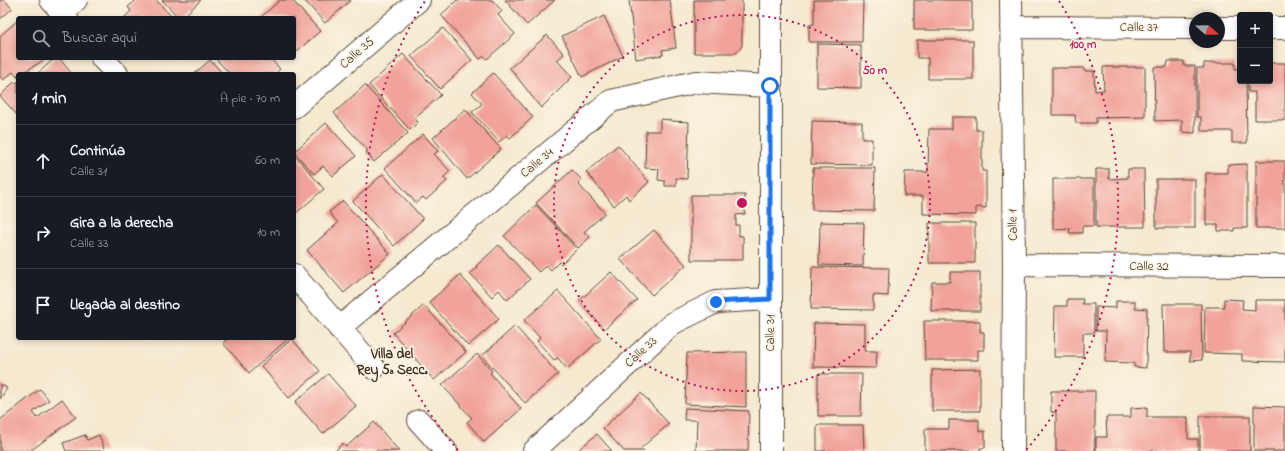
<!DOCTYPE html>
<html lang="es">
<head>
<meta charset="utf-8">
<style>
	:root { --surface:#171b24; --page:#20242c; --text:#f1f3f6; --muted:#9ea1a6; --line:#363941 }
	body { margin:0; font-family:"Indie Flower",sans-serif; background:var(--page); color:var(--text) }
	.controls { position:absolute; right:12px; top:12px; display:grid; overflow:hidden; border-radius:4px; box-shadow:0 2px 6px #0003 }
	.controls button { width:36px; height:36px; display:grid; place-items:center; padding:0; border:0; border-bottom:1px solid var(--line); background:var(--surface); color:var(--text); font:20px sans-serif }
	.compass { position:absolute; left:1189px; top:12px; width:36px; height:36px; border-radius:50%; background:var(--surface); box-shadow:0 2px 6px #0003; rotate:110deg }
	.stop { position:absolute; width:12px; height:12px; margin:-9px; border:3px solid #1a73e8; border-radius:50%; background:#fff }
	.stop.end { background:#1a73e8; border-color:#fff; box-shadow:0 1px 4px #0008 }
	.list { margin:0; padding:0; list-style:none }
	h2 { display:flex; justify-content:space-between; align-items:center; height:52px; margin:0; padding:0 16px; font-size:17px }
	h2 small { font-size:13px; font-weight:400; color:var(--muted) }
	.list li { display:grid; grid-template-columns:26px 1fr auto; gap:12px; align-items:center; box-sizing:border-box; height:72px; padding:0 16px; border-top:1px solid var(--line) }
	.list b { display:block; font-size:15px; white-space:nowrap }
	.list p { margin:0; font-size:13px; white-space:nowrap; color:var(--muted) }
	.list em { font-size:13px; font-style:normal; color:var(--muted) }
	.icon { flex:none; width:22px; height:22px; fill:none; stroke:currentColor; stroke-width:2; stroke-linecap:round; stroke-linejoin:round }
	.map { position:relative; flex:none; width:1285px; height:451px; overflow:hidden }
	.search { position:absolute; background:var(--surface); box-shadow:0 2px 6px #0003; left:16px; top:16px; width:280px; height:44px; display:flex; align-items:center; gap:10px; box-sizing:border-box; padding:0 14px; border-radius:4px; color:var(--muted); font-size:15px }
	.panel { position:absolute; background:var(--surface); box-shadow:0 2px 6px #0003; left:16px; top:72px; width:280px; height:268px; border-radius:4px }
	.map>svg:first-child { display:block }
	.building { fill:#f1a29a }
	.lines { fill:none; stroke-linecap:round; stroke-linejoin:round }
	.minor-casing { stroke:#574739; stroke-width:24 }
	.minor { stroke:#fff; stroke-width:22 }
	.route { stroke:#1a73e8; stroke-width:5 }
	.ring { fill:none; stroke:#c2185b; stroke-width:2; stroke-dasharray:2 4 }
	.labels { text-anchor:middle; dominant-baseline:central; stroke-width:3.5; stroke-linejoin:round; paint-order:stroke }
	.street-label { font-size:13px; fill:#3b2a1e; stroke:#fcf5e5 }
	.neighbourhood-label { font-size:14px; font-weight:bold; fill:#3b2a1e; stroke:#fcf5e5 }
	.centre { fill:#c2185b; stroke:#fcf5e5; stroke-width:2 }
	.ring-label { font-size:12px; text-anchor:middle; font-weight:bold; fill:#c2185b; stroke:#fcf5e5; stroke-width:3.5; stroke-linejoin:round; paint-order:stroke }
</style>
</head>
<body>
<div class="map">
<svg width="1285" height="451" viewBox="0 0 1285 451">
	<rect width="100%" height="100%" fill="#fcf5e5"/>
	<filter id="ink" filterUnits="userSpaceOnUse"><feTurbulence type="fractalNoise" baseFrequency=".025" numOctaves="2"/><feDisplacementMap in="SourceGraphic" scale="8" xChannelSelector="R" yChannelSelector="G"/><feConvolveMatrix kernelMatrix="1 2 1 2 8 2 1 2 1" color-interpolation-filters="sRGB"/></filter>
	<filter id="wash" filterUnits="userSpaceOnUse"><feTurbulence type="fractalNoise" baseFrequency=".012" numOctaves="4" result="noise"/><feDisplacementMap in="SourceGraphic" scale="16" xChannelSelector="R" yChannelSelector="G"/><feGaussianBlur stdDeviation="0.9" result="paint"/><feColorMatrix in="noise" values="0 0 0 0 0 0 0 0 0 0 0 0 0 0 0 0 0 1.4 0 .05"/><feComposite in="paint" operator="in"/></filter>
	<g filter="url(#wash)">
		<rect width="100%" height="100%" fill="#f5e9cf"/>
		<g id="blocks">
			<path class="building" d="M 0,0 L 5,0 L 12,9 L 0,19 Z
				M 136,0 L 156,0 L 173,18 L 124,18 L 131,11 L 128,7 Z
				M 162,0 L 201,0 L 182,18 L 179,18 Z
				M 280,0 L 292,0 L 320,31 L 294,54 L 294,18 L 260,18 Z
				M 304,0 L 351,0 L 325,23 Z
				M 457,0 L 492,0 L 502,11 L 498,15 L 515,34 L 487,59 L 484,56 L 480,59 L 441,15 Z
				M 505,0 L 555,0 L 527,25 Z
				M 629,0 L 670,0 L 676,48 L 662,50 L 663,55 L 636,59 Z
				M 694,0 L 742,0 L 742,46 L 736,53 L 694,53 Z
				M 814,0 L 863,0 L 862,42 L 809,42 L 809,25 L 814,24 Z
				M 914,0 L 972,0 L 972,30 L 914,30 Z
				M 604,16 L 623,56 L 582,77 L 562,36 Z
				M 18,20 L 18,58 L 47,58 L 21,74 L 18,74 L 17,77 L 13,72 L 3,80 L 0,77 L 0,36 Z
				M 443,28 L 472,60 L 440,89 L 411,56 Z
				M 547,35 L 564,54 L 557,60 L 572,77 L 541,108 L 510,68 Z
				M 917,40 L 973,40 L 973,79 L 928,79 L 928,58 L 917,58 Z
				M 817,44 L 861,45 L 861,88 L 817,87 Z
				M 403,54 L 441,95 L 414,118 L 418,122 L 410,130 L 369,85 Z
				M 55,58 L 59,58 L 72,74 L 37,74 Z
				M 215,58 L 270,58 L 280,69 L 275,74 L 230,74 Z
				M 210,60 L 223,74 L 194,74 Z
				M 1168,61 L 1184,61 L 1184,66 L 1195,66 L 1195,133 L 1182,132 L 1182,120 L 1155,121 L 1154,67 L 1167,67 Z
				M 1204,63 L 1235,63 L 1235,69 L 1240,69 L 1240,81 L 1246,81 L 1247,143 L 1232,143 L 1232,131 L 1201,131 L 1201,117 L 1197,117 L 1197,68 L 1204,68 Z
				M 1270,63 L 1285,63 L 1285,120 L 1255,120 L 1255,92 L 1248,92 L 1248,81 L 1270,81 Z
				M 1103,67 L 1145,67 L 1145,117 L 1096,118 L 1096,123 L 1076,123 L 1075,115 L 1052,115 L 1052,68 L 1084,68 L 1084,71 L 1094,71 L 1095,91 L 1104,90 Z
				M 493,73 L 533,117 L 510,138 L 507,135 L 499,142 L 472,112 L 482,104 L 472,93 Z
				M 18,81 L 18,116 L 0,96 L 14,82 L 15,84 Z
				M 365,85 L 408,133 L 374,162 L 366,152 L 368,151 L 334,113 Z
				M 465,109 L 501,149 L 467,179 L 433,138 Z
				M 952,117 L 976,117 L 976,130 L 982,130 L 982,171 L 986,171 L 986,208 L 976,207 L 976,215 L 923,214 L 923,196 L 904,196 L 905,172 L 928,172 L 929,129 L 952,129 Z
				M 660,119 L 671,120 L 671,121 L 689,122 L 687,179 L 676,178 L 676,186 L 665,186 L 665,181 L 658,180 L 659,169 L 645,168 L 646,131 L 660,131 Z
				M 812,121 L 862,122 L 862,139 L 872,139 L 872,165 L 811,164 Z
				M 326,123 L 356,156 L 333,176 L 323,166 L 314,174 L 294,152 Z
				M 423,134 L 438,151 L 434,154 L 450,171 L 443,178 L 447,181 L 426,200 L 423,197 L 416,203 L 385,168 Z
				M 618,145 L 649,182 L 629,200 L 626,195 L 614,206 L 586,172 Z
				M 294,154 L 324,189 L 294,215 Z
				M 1256,161 L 1285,161 L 1285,228 L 1256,228 Z
				M 1247,164 L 1247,228 L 1234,228 L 1234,231 L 1218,231 L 1218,225 L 1206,225 L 1206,173 L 1228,173 L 1228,165 Z
				M 813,168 L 875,168 L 874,211 L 812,210 Z
				M 1096,169 L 1109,169 L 1109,179 L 1128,178 L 1128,169 L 1144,169 L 1145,227 L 1096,227 Z
				M 572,170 L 582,180 L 578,184 L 605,213 L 584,232 L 590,237 L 578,248 L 536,203 Z
				M 383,174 L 423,219 L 394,246 L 353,201 Z
				M 1053,179 L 1094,179 L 1094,226 L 1082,226 L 1082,233 L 1069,233 L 1070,228 L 1053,229 Z
				M 1156,179 L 1195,179 L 1195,228 L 1156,228 Z
				M 691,195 L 745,195 L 745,214 L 736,215 L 736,225 L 739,225 L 739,236 L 743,236 L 743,260 L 691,260 Z
				M 343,201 L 390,254 L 344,293 L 307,250 L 338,223 L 329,212 Z
				M 536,205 L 577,249 L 561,264 L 559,262 L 551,270 L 546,265 L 539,272 L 504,236 Z
				M 820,222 L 864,223 L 863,266 L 819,265 Z
				M 929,223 L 975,223 L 975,263 L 929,263 Z
				M 654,230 L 686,265 L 652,295 L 620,259 Z
				M 499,245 L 530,279 L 507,300 L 499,290 L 492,297 L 470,273 L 477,267 L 476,266 Z
				M 812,267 L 889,268 L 888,296 L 873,295 L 873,310 L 811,309 Z
				M 611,272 L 637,300 L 604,329 L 579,301 Z
				M 950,272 L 980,272 L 980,311 L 931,311 L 932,282 L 950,282 Z
				M 460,275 L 499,319 L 468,346 L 429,302 Z
				M 558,291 L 601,339 L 567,369 L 558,358 L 554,360 L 537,341 L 540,338 L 524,320 Z
				M 1067,299 L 1083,299 L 1082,304 L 1094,304 L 1094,333 L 1083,333 L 1083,357 L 1054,357 L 1055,306 L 1067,306 Z
				M 1224,299 L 1243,300 L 1242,309 L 1255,310 L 1255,300 L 1285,300 L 1285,362 L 1242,361 L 1242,354 L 1204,353 L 1205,307 L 1224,307 Z
				M 1116,301 L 1135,301 L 1135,308 L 1147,309 L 1146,368 L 1134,367 L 1134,363 L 1105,362 L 1106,331 L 1096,331 L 1096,307 L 1116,308 Z
				M 1163,304 L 1201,304 L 1202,360 L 1190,361 L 1190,352 L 1164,352 Z
				M 424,305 L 466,352 L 434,380 L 393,333 Z
				M 924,321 L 980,321 L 980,332 L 984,332 L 984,350 L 978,350 L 978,360 L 925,360 Z
				M 814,323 L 865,324 L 865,351 L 877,351 L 876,368 L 813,367 Z
				M 515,326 L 558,374 L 525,403 L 482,356 Z
				M 228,338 L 289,338 L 249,373 L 223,343 Z
				M 292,339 L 320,371 L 289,398 L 261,366 Z
				M 746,352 L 746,407 L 685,404 L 687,353 Z
				M 477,354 L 492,371 L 490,373 L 521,409 L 484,442 L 467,422 L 472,418 L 442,385 Z
				M 980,369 L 980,411 L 932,411 L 932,370 Z
				M 328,374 L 356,406 L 323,434 L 295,402 Z
				M 818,374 L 862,374 L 861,416 L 818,416 Z
				M 0,384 L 7,388 L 0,399 Z
				M 40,389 L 49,400 L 33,412 L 37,418 L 62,399 L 76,417 L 30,451 L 0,451 L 0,420 Z
				M 1051,391 L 1095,391 L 1095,451 L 1056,451 L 1056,412 L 1051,412 Z
				M 641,393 L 669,424 L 641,448 L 644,451 L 624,451 L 603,428 Z
				M 1254,406 L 1285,407 L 1285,451 L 1254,451 Z
				M 1147,407 L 1147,417 L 1188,417 L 1188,439 L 1198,439 L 1198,451 L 1096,451 L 1096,437 L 1107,437 L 1106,417 L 1131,417 L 1131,408 Z
				M 685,408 L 749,411 L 748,451 L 696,451 L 697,420 L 684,420 Z
				M 1200,416 L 1250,416 L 1250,451 L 1200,451 Z
				M 949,420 L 979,420 L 979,432 L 985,431 L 985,448 L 980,448 L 980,451 L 925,451 L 925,429 L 949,429 Z
				M 374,422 L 399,451 L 335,451 L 343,443 L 346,447 Z
				M 817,425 L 863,425 L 864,451 L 817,451 Z
				M 597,434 L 612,451 L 577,451 Z
				M 85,435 L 87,440 L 99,435 L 105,451 L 66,451 L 63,443 Z"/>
		</g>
	</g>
	<g filter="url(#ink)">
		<use href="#blocks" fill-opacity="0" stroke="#574739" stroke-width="1"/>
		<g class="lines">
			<defs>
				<path id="minor" d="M 51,0 L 67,18
					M 771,0 L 771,451
					M 1011,0 L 1014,265 L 1013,451
					M 62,13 L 76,0
					M 1011,27 L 1195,28
					M 1219,28 L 1240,28
					M 1270,28 L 1285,28
					M 102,58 L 117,74
					M 294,107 L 419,0
					M 1014,265 L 1285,266
					M 294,275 L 374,368
					M 339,328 L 611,101 L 696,82 L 770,86
					M 419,421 L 446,451
					M 534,451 L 673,323 L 716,302 L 770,299"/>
			</defs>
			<use href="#minor" class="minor-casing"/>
			<use href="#minor" class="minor"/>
		</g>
	</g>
	<g class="lines" filter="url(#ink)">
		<path class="route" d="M 716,302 L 770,299 L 770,86"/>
	</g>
	<g class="ring">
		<circle cx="742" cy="203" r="188"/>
		<path d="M458 450A376 376 0 0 1 425 1M1059 1A376 376 0 0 1 1026 450"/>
	</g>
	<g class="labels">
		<g class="street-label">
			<text x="1139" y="27">Calle 37</text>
			<text transform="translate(357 53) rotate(-41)">Calle 35</text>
			<text transform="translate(537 163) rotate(-40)">Calle 34</text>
			<text transform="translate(1013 225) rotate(-91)">Calle 1</text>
			<text x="1149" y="266">Calle 32</text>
			<text transform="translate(770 333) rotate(-90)">Calle 31</text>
			<text transform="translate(641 352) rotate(-43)">Calle 33</text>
		</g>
		<g class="neighbourhood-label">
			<text x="392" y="354">Villa del<tspan x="392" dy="16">Rey 5ª Secc.</tspan></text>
		</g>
	</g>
	<circle cx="742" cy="203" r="6" class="centre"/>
	<g class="ring-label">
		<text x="1083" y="48">100 m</text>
		<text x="875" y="74">50 m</text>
	</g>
</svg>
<div class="controls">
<button>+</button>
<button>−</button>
</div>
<svg class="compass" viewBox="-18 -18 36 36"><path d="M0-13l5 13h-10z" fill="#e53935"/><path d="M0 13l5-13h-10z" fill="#9ea1a6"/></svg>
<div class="stop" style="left:770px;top:86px"></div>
<div class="stop end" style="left:716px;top:302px"></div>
<div class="search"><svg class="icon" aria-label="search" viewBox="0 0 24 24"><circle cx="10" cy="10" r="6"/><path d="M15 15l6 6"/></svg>Buscar aquí</div>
<section class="panel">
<h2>1 min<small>A pie · 70 m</small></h2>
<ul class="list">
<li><svg class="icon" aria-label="ahead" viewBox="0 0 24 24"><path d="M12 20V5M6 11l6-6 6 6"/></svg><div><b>Continúa</b><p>Calle 31</p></div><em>60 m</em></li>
<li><svg class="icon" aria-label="right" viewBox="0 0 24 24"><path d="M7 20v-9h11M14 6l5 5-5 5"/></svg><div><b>Gira a la derecha</b><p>Calle 33</p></div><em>10 m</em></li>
<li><svg class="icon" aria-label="arrive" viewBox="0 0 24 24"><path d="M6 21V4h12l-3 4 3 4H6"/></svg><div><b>Llegada al destino</b></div></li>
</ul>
</section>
</div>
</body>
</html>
